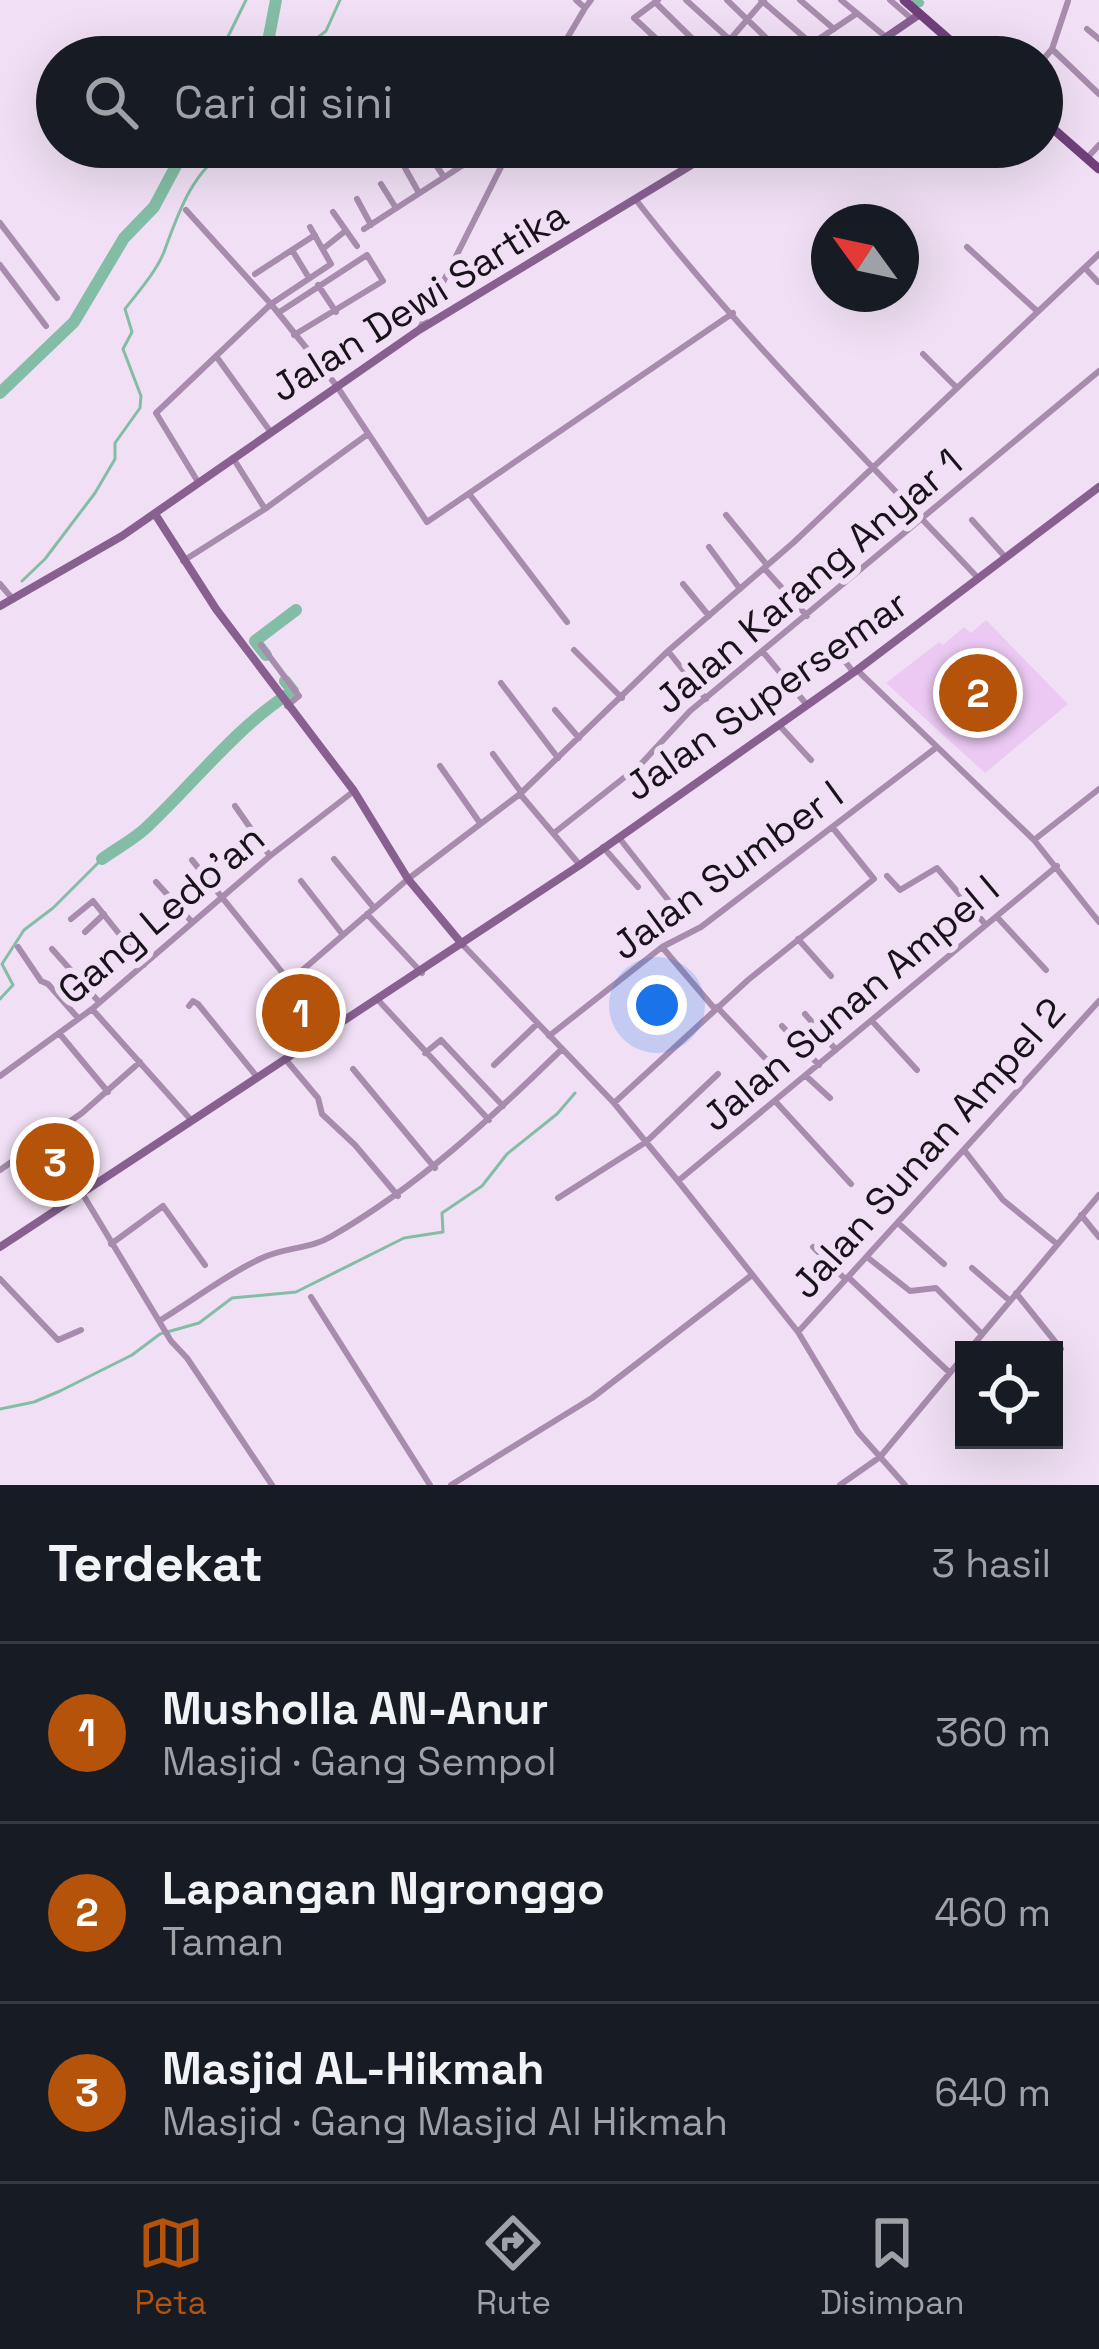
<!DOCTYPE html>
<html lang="id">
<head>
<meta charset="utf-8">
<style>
	:root { --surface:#171b24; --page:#242831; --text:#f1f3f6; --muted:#9ea1a6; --line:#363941; --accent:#b45309 }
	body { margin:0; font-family:"Space Grotesk",sans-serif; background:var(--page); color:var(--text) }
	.controls { position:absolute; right:36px; bottom:36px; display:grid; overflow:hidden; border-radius:0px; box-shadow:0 12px 48px #0002 }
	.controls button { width:108px; height:108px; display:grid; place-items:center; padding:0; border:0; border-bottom:3px solid var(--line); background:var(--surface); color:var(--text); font:60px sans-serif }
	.compass { position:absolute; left:811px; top:204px; width:108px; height:108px; border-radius:50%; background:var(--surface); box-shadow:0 12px 48px #0002; rotate:303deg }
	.you { position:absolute; left:657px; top:1005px; width:42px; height:42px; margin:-30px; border:9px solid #fff; border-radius:50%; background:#1a73e8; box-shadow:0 0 0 18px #1a73e833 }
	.badge { display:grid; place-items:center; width:78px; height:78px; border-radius:50%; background:var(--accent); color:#fff; font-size:39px; font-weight:700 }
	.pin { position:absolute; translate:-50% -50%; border:6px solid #fff; box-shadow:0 3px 12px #0006 }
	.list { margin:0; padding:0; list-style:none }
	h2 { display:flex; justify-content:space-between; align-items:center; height:156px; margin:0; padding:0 48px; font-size:51px }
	h2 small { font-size:39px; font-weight:400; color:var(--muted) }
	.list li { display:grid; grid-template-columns:78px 1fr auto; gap:36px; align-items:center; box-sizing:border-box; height:180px; padding:0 48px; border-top:3px solid var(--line) }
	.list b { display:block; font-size:45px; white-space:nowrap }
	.list p { margin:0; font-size:39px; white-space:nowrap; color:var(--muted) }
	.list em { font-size:39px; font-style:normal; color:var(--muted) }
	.icon { flex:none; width:66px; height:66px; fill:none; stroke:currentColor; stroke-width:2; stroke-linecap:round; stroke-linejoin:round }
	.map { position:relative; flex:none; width:1099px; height:1485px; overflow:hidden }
	.search { position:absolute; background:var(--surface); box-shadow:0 12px 48px #0002; left:36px; right:36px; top:36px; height:132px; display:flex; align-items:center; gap:30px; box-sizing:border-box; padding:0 42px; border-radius:66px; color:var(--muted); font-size:45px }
	.sheet { height:696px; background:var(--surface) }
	nav { display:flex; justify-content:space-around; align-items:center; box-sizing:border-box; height:168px; border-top:3px solid var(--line); background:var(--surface); font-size:33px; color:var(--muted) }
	nav a { display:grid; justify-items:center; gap:6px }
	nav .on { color:var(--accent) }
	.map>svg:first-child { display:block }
	.green { fill:#ebc9f3 }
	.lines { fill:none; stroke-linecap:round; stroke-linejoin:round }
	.stream { stroke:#84bda6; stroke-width:3 }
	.canal { stroke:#84bda6; stroke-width:8 }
	.river { stroke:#84bda6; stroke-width:12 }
	.street { stroke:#a78cad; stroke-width:6 }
	.secondary { stroke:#876090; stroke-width:8 }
	.primary { stroke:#70407b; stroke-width:9 }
	.labels { text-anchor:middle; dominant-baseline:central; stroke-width:12; stroke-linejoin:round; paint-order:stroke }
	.street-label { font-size:39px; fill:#18121a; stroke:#f1e0f5 }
</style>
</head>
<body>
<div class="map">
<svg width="1099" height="1485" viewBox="0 0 1099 1485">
	<rect width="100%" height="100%" fill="#f1e0f5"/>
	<path class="green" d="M 986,620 L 1068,704 L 985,773 L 886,683 L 939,642 L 943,645 L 964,627 L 971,633 Z"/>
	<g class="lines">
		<path class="stream" d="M 218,57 L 246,0
			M 293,57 L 326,31 L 340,0
			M 22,581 L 45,559 L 95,493 L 115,459 L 115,443 L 140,408 L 141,396 L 123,349 L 132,332 L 125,309 C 138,292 156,272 164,252 C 179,211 192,172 230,147
			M 0,999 L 13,985 L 2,964 L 24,930 L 53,908 L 102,859
			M 0,1409 L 34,1402 L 60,1391 L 132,1355 L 160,1334 L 199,1323 L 232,1298 L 296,1292 L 404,1238 L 443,1232 L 442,1213 L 482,1186 L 507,1154 L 557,1114 L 575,1093"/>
		<path class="canal" d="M 916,0 L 920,3"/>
		<path class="river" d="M 265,57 L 276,0
			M 0,393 L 74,322 L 124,238 L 154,207 L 186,147
			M 266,655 L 255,641 L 296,610
			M 102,859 C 117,848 135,839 148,826 C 196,781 237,726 293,691 L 285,681"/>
		<path class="street" d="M 576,0 L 585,8 L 591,0
			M 658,0 L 634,18 L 676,57
			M 686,0 L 749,57
			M 727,0 L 786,57
			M 761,0 L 812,44
			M 800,0 L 834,29
			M 841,0 L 886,37
			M 890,0 L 912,19
			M 655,2 L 711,57
			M 1087,29 L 1099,39
			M 1052,49 L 1099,94
			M 556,57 L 585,8
			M 715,57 L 764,0
			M 792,57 L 856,14
			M 1042,61 L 1052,49 L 1068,1
			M 457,147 L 467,162
			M 428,153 L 444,177
			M 1087,158 L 1099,145
			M 405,168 L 419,193
			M 381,184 L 396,208
			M 357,199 L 371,225
			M 636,200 C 740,334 862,455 978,578
			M 186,210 L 271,304 L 336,385 L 427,522 L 733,313
			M 333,212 L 357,246
			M 0,223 L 57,298
			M 364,229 L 491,147
			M 967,247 L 1037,311
			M 324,248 L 344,232
			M 292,250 L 309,278
			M 0,265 L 46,326
			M 1085,268 L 1098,282
			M 255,274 L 315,235
			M 318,285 L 336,312
			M 278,313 L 367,255 L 383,281 L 294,335
			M 419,330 L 511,147
			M 923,354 L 956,387
			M 216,356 L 270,431
			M 233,458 L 265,509
			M 198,482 L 156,413 L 271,304 L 331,264 L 310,227
			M 470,495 L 567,622
			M 726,515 L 767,565
			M 972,520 L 1006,558
			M 709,547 L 740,589
			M 183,561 L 265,509 L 368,434
			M 764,568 L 807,616
			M 0,584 L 11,597
			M 683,584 L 709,616
			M 830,642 L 854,673
			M 261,645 L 299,696 L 287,706
			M 574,650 L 622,698
			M 668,651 L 706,699
			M 763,652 L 807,705
			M 857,670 L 1034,840 L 1099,922
			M 501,683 L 558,758
			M 555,710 L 579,738
			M 779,725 L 811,760
			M 493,754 L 521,792
			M 440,766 L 480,823
			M 632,771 L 642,783
			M 520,794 L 579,864
			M 235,806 L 270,856
			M 554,833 L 640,765 L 690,711 L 1099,371
			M 620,839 L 676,910
			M 1034,840 L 1099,789
			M 603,847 L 638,887
			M 334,859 L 374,908
			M 192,860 L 330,1032
			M 887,876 L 900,890 L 937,868 L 986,925
			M 301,881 L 343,935
			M 156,882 L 192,922
			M 367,914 L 422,973
			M 997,917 L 1046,970
			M 71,919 L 93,901 L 144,965
			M 85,932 L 104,914
			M 798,939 L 831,976
			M 462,944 L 614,1103 L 678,1181 L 798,1332 L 858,1432 L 905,1485
			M 18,947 L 41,981 L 48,984 L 78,1018
			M 662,947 L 714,1008
			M 52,949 L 99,1002
			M 291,980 L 408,879 L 520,794 L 668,651 L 793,543 L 1099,254
			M 379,1001 L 489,1120
			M 189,1006 L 193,1001 L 198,1004 L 258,1078
			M 717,1007 L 765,1058 L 774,1061
			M 92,1009 L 192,1121
			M 805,1014 L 836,1050
			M 872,1021 L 917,1070
			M 782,1026 L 819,1065
			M 59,1033 L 108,1092
			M 549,1036 L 662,947 L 701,927 L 937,747
			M 425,1053 L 441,1040 L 503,1106
			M 286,1060 L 318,1098 L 322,1114 L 355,1145 L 398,1196
			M 494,1065 L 537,1024
			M 353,1069 L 435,1168
			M 0,1076 L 92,1009 L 270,856 L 354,791
			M 806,1076 L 830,1098
			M 775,1101 L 851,1184
			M 614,1103 L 748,980 L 874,879 L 833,828
			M 57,1131 L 96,1183
			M 964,1150 L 1003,1200 L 1057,1244
			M 0,1170 L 82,1113 L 140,1062
			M 678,1181 L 1057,866
			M 82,1193 L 171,1341 L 187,1358 L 272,1485
			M 558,1198 L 646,1142 L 718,1074
			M 1081,1215 L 1099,1237
			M 898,1223 L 944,1264
			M 111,1244 L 163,1206 L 205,1265
			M 813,1247 L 844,1278
			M 867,1257 L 910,1291 L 936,1288 L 982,1334
			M 972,1268 L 1010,1301
			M 848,1277 L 950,1373
			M 0,1279 L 58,1340 L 81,1330
			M 1016,1293 L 1061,1349
			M 311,1297 L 430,1485
			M 159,1321 C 194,1300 225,1275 262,1258 C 285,1247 311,1249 332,1236 C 420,1185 490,1119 562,1049
			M 798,1332 L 1099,1001
			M 969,1350 L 1099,1195
			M 451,1485 L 592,1398 L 752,1275
			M 840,1485 L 880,1457 L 964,1356"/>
		<path class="secondary" d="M 857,57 L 920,14
			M 155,514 L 216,609 L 354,791 L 408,879 L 462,944
			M 0,606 L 122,536 L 419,330 L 721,147
			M 0,1247 L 580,865 L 857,670 L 1099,487"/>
		<path class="primary" d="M 904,0 L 969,57
			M 1042,119 L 1099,169"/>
	</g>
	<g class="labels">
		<g class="street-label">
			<text transform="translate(419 301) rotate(-32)">Jalan Dewi Sartika</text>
			<text transform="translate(808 581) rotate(-40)">Jalan Karang Anyar 1</text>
			<text transform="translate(766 695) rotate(-35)">Jalan Supersemar</text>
			<text transform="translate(727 870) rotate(-36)">Jalan Sumber I</text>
			<text transform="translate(161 914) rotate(-40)">Gang Ledo'an</text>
			<text transform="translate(850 1003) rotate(-40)">Jalan Sunan Ampel I</text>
			<text transform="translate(928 1148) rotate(-48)">Jalan Sunan Ampel 2</text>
		</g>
	</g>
</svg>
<div class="controls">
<button><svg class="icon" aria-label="locate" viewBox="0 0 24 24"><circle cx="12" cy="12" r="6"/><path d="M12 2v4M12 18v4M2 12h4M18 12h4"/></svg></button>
</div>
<svg class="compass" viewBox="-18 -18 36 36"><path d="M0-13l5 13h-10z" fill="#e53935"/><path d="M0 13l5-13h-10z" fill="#9ea1a6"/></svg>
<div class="you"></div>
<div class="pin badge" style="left:301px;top:1013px">1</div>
<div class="pin badge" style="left:978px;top:693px">2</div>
<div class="pin badge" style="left:55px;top:1162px">3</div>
<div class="search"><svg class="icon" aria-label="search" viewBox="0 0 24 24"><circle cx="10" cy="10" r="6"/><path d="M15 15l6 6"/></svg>Cari di sini</div>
</div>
<section class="sheet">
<h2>Terdekat<small>3 hasil</small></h2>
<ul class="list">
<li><span class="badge">1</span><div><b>Musholla AN-Anur</b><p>Masjid · Gang Sempol</p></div><em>360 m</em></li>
<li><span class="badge">2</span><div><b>Lapangan Ngronggo</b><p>Taman</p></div><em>460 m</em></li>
<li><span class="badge">3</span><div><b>Masjid AL-Hikmah</b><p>Masjid · Gang Masjid Al Hikmah</p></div><em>640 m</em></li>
</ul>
</section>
<nav>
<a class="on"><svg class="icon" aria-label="map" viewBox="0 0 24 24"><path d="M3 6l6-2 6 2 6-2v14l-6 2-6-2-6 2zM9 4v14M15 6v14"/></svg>Peta</a>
<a><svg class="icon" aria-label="directions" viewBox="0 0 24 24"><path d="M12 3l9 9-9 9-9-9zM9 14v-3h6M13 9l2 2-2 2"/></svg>Rute</a>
<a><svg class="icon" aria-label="saved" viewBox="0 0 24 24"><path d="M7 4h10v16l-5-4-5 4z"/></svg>Disimpan</a>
</nav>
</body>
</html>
